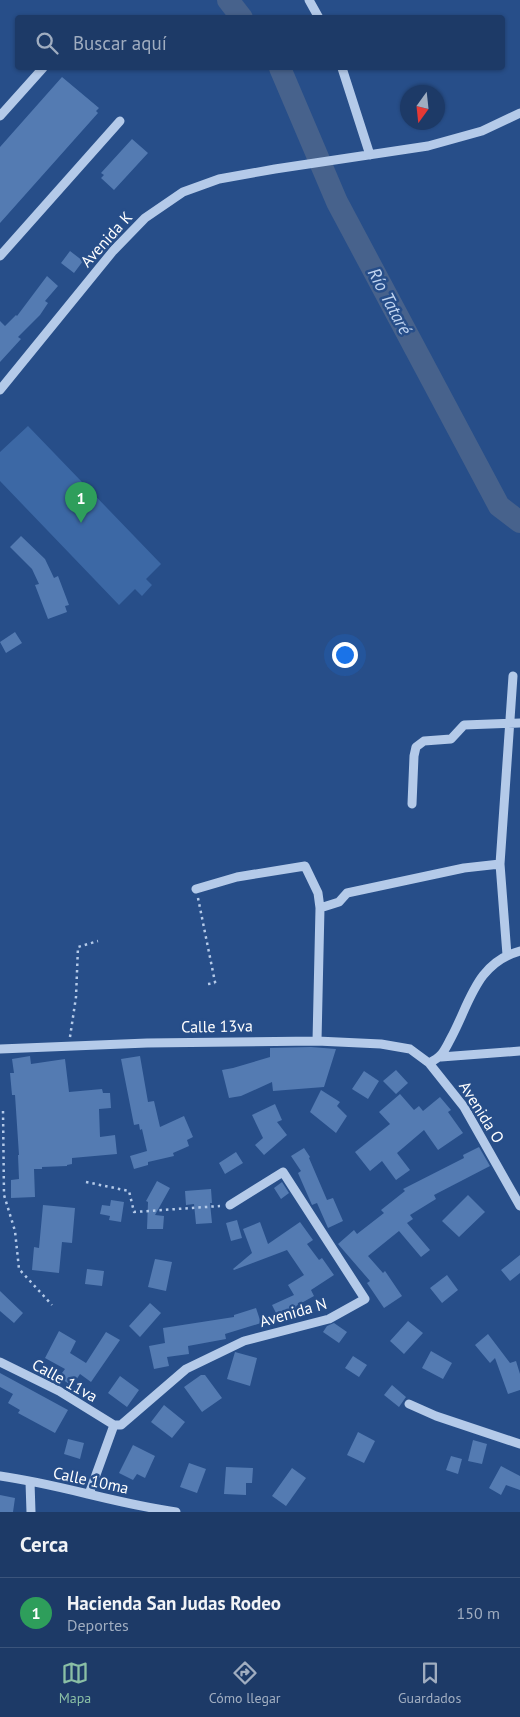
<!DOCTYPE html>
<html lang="es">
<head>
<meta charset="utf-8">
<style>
	:root { --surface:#1d3a67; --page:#25416d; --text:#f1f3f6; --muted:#a0adc0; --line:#3b547b; --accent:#8abfa5 }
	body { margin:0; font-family:"PT Sans",sans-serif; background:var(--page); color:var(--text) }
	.compass { position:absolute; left:400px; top:85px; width:45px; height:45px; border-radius:50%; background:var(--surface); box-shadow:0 1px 4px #0004; rotate:195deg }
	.you { position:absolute; left:344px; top:654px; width:18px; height:18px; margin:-12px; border:4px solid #fff; border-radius:50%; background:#1a73e8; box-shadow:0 0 0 8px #1a73e833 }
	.badge { display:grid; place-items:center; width:32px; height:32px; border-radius:50%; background:var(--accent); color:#fff; font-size:16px; font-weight:700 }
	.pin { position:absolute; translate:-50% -41px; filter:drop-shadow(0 1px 2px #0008) }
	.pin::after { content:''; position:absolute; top:26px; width:18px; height:15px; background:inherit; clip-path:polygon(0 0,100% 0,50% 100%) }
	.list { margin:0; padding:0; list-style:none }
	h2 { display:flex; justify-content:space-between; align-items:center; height:65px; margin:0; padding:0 20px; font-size:21px }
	h2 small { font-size:16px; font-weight:400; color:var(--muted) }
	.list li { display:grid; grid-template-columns:32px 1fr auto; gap:15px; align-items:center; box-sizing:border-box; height:70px; padding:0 20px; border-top:1px solid var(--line) }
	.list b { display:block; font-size:19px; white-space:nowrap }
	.list p { margin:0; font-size:16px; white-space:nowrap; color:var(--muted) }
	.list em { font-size:16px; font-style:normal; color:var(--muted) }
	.icon { flex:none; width:28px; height:28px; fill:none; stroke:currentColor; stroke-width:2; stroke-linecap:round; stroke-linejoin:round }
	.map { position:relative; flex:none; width:520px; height:1512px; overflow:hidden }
	.search { position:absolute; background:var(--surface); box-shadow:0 1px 4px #0004; left:15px; right:15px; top:15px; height:55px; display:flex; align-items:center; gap:12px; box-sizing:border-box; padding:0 18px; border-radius:5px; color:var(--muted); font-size:19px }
	.sheet { height:135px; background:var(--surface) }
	nav { display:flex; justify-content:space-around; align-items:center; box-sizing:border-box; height:70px; border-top:1px solid var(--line); background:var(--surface); font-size:14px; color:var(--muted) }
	nav a { display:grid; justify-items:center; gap:2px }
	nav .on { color:var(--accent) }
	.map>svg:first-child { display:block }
	.green { fill:#3c68a5 }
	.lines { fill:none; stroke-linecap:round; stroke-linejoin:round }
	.river { stroke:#47628c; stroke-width:22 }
	.building { fill:#547bb2 }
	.path { stroke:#b4cae9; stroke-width:2.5; stroke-dasharray:2.5 4; stroke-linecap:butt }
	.minor { stroke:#b4cae9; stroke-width:9 }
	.labels { text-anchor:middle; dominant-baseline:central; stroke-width:5; stroke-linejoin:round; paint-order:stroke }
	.street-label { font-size:16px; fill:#fff; stroke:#274e89 }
	.water-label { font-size:18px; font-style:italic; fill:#c0d4f0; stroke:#274e89 }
</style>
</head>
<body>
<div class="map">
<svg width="520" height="1512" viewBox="0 0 520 1512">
	<rect width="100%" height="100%" fill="#274e89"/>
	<path class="green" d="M 28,426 L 161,564 L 146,579 L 152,585 L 142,596 L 135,589 L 119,605 L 0,481 L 0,452 Z"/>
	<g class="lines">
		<path class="river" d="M 228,0 L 242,18
			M 280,68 L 337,202 L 499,506 L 520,522"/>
	</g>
	<path class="building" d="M 62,77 L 99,108 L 96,111 L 98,113 L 0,223 L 0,147 Z
		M 132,139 L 148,153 L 114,190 L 101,178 L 104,175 L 101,173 Z
		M 70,251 L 83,261 L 74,273 L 61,263 Z
		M 47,276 L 58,286 L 45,301 L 48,303 L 40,315 L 18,337 L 21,339 L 0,362 L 0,321 L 5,326 L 16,315 L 17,316 Z
		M 21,536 L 45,559 L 54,578 L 58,576 L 69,605 L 65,606 L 67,612 L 48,619 L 35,585 L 39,584 L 32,569 L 10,547 Z
		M 15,632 L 22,643 L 6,653 L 0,642 Z
		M 311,1047 L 336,1049 L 324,1087 L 273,1091 L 272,1082 L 241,1096 L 229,1098 L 222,1070 L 233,1068 L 270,1057 L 270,1048 Z
		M 30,1056 L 31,1064 L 65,1059 L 69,1092 L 102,1089 L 103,1093 L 110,1093 L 111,1108 L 99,1109 L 100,1137 L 115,1135 L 117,1154 L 72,1158 L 72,1164 L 67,1165 L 67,1166 L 42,1167 L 42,1169 L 34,1169 L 35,1197 L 11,1198 L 11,1180 L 19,1179 L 18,1155 L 19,1155 L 15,1095 L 12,1095 L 10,1073 L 14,1073 L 12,1059 Z
		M 140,1056 L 148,1102 L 154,1101 L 160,1127 L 184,1116 L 193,1137 L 187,1140 L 189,1146 L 173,1153 L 174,1156 L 148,1162 L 148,1165 L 134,1169 L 130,1156 L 147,1151 L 142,1129 L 140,1130 L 139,1124 L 134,1125 L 121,1059 Z
		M 396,1070 L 408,1083 L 396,1094 L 383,1081 Z
		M 364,1071 L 379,1081 L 368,1099 L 352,1089 Z
		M 321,1090 L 340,1102 L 337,1106 L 347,1116 L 336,1133 L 310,1112 Z
		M 400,1094 L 414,1110 L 419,1106 L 423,1111 L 440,1097 L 451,1110 L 448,1112 L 463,1133 L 438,1150 L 424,1130 L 397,1153 L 410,1170 L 396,1180 L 382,1161 L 370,1171 L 355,1152 L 390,1124 L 379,1112 Z
		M 275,1104 L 282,1120 L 277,1122 L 287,1135 L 264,1155 L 255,1145 L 263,1138 L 252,1115 Z
		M 479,1147 L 490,1166 L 434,1195 L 436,1199 L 410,1215 L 413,1219 L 407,1223 L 430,1250 L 421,1257 L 399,1231 L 368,1256 L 383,1273 L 385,1271 L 402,1296 L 384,1308 L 367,1283 L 370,1281 L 338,1244 L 354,1230 L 357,1234 L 384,1213 L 381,1210 L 405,1191 L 403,1189 L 464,1158 L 463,1155 Z
		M 304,1148 L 310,1157 L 309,1158 L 327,1200 L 333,1198 L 343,1221 L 328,1228 L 317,1203 L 312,1205 L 298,1173 L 301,1171 L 291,1156 Z
		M 236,1152 L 243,1163 L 225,1174 L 219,1163 Z
		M 157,1181 L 170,1188 L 155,1215 L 164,1216 L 163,1229 L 147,1229 L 148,1202 L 146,1201 Z
		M 282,1182 L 289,1193 L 281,1199 L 274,1188 Z
		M 211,1189 L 212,1203 L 210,1203 L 212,1223 L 196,1224 L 194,1204 L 186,1205 L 185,1191 Z
		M 468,1195 L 485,1212 L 459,1237 L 442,1221 Z
		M 111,1200 L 124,1202 L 121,1222 L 109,1220 L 110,1216 L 100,1214 L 102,1205 L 110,1206 Z
		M 43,1205 L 75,1208 L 72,1243 L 62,1242 L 59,1273 L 32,1270 L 34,1247 L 39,1248 Z
		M 237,1220 L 242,1238 L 231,1241 L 226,1223 Z
		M 260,1222 L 268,1244 L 300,1222 L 313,1240 L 307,1244 L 319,1260 L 322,1258 L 334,1275 L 311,1290 L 314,1296 L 296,1306 L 300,1314 L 281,1323 L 272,1305 L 294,1295 L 288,1285 L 304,1275 L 287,1250 L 234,1270 L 233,1269 L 252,1253 L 243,1229 Z
		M 520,1255 L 520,1273 L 510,1281 L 501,1270 Z
		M 155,1259 L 172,1262 L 166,1291 L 148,1287 Z
		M 87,1269 L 104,1271 L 102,1286 L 85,1284 Z
		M 447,1275 L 458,1290 L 442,1303 L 430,1288 Z
		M 0,1291 L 23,1313 L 14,1323 L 0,1311 Z
		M 150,1303 L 161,1313 L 140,1337 L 129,1326 Z
		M 256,1308 L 261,1323 L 225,1334 L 226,1339 L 188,1346 L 189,1354 L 167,1357 L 169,1366 L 154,1369 L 149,1346 L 165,1343 L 163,1328 L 234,1317 L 234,1315 Z
		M 408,1321 L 423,1333 L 404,1354 L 390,1341 Z
		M 334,1323 L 347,1332 L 339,1343 L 323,1332 L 327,1326 Z
		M 59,1331 L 76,1341 L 70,1353 L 86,1363 L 106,1332 L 120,1340 L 91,1382 L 80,1374 L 72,1386 L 59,1377 L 65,1369 L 45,1358 Z
		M 488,1334 L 510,1363 L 516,1361 L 520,1374 L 520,1390 L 508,1394 L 495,1358 L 490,1363 L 475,1345 Z
		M 431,1351 L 452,1363 L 443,1379 L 422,1368 Z
		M 235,1352 L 257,1358 L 250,1386 L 227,1379 Z
		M 353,1356 L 367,1365 L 359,1377 L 345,1368 Z
		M 0,1373 L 68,1410 L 55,1433 L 18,1413 L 20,1410 L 8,1403 L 13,1394 L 0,1387 Z
		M 201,1375 L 205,1375 L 222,1398 L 202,1412 L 184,1387 Z
		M 120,1376 L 139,1390 L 127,1407 L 108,1393 Z
		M 392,1385 L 406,1397 L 399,1407 L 384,1395 Z
		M 164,1405 L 185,1422 L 172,1438 L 151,1422 Z
		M 358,1432 L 375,1441 L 364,1463 L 347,1455 Z
		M 68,1439 L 84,1443 L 80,1459 L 64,1454 Z
		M 473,1440 L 487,1444 L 482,1464 L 468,1461 Z
		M 133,1445 L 155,1456 L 145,1478 L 137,1474 L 133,1480 L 119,1473 Z
		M 451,1456 L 462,1459 L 458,1474 L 446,1470 Z
		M 189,1463 L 206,1469 L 197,1493 L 180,1487 Z
		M 501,1466 L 520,1476 L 520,1490 L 506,1485 L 501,1495 L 489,1488 Z
		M 226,1467 L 253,1468 L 252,1483 L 246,1483 L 246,1495 L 224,1494 Z
		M 292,1468 L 306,1478 L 286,1506 L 272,1496 Z
		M 0,1495 L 15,1498 L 13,1512 L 0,1512 Z"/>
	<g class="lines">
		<path class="path" d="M 198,898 L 216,987
			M 208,984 L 215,983
			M 70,1037 L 76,997 L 78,947 L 98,941
			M 3,1111 L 4,1195 L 15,1231 L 19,1269 L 52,1305
			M 86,1182 L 129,1191 L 134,1212 L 220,1206"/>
		<path class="minor" d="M 309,0 L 319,18
			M 342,68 L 370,155
			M 0,116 L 43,68
			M 0,256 L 120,121
			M 0,390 L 113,251 L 145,218 L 183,192 L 219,179 L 275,169 L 428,146 L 482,131 L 520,113
			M 412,804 L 414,756 L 416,747 L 424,741 L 451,739 L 464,725 L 520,723
			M 196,889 L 237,877 L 305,866 L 318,893 L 320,908
			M 507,955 L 500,864 L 513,676
			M 317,1041 L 320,908 L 339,902 L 347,893 L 464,868 L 500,864
			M 0,1049 L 147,1043 L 317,1041 L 381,1044 L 410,1049 L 429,1063 L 464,1107 L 520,1206
			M 441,1057 L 520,1051
			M 429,1063 C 443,1056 444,1051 451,1038 C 470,1003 476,963 520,951
			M 0,1362 L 59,1391 L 114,1425
			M 409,1404 L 436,1416 L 520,1444
			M 0,1476 C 59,1484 117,1504 176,1512
			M 30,1482 L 31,1512
			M 89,1494 L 114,1425 L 121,1425 L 186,1369 L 244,1341 L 329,1319 L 365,1299 L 283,1172 L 230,1205"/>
	</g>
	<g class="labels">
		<g class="street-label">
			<text transform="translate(106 239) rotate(-48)">Avenida K</text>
			<text transform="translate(217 1026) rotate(-1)">Calle 13va</text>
			<text transform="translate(482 1112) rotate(58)">Avenida O</text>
			<text transform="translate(293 1312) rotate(-16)">Avenida N</text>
			<text transform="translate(65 1380) rotate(29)">Calle 11va</text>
			<text transform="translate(91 1480) rotate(12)">Calle 10ma</text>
		</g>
		<g class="water-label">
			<text transform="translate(390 301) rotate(62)">Río Tataré</text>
		</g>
	</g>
</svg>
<svg class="compass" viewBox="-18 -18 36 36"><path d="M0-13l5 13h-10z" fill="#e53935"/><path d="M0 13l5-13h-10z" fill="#a0adc0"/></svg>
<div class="you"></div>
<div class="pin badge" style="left:81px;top:523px;background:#2e9e5b">1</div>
<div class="search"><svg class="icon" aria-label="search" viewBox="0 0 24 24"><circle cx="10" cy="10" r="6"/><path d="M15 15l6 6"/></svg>Buscar aquí</div>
</div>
<section class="sheet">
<h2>Cerca<small></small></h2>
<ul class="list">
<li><span class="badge" style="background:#2e9e5b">1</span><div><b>Hacienda San Judas Rodeo</b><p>Deportes</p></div><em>150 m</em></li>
</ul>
</section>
<nav>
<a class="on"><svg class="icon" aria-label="map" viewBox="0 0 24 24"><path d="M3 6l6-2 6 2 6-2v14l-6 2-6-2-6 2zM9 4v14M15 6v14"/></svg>Mapa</a>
<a><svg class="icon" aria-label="directions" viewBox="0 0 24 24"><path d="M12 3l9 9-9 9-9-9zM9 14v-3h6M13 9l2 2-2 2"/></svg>Cómo llegar</a>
<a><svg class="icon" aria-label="saved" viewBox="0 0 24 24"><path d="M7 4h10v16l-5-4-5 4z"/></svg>Guardados</a>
</nav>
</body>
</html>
